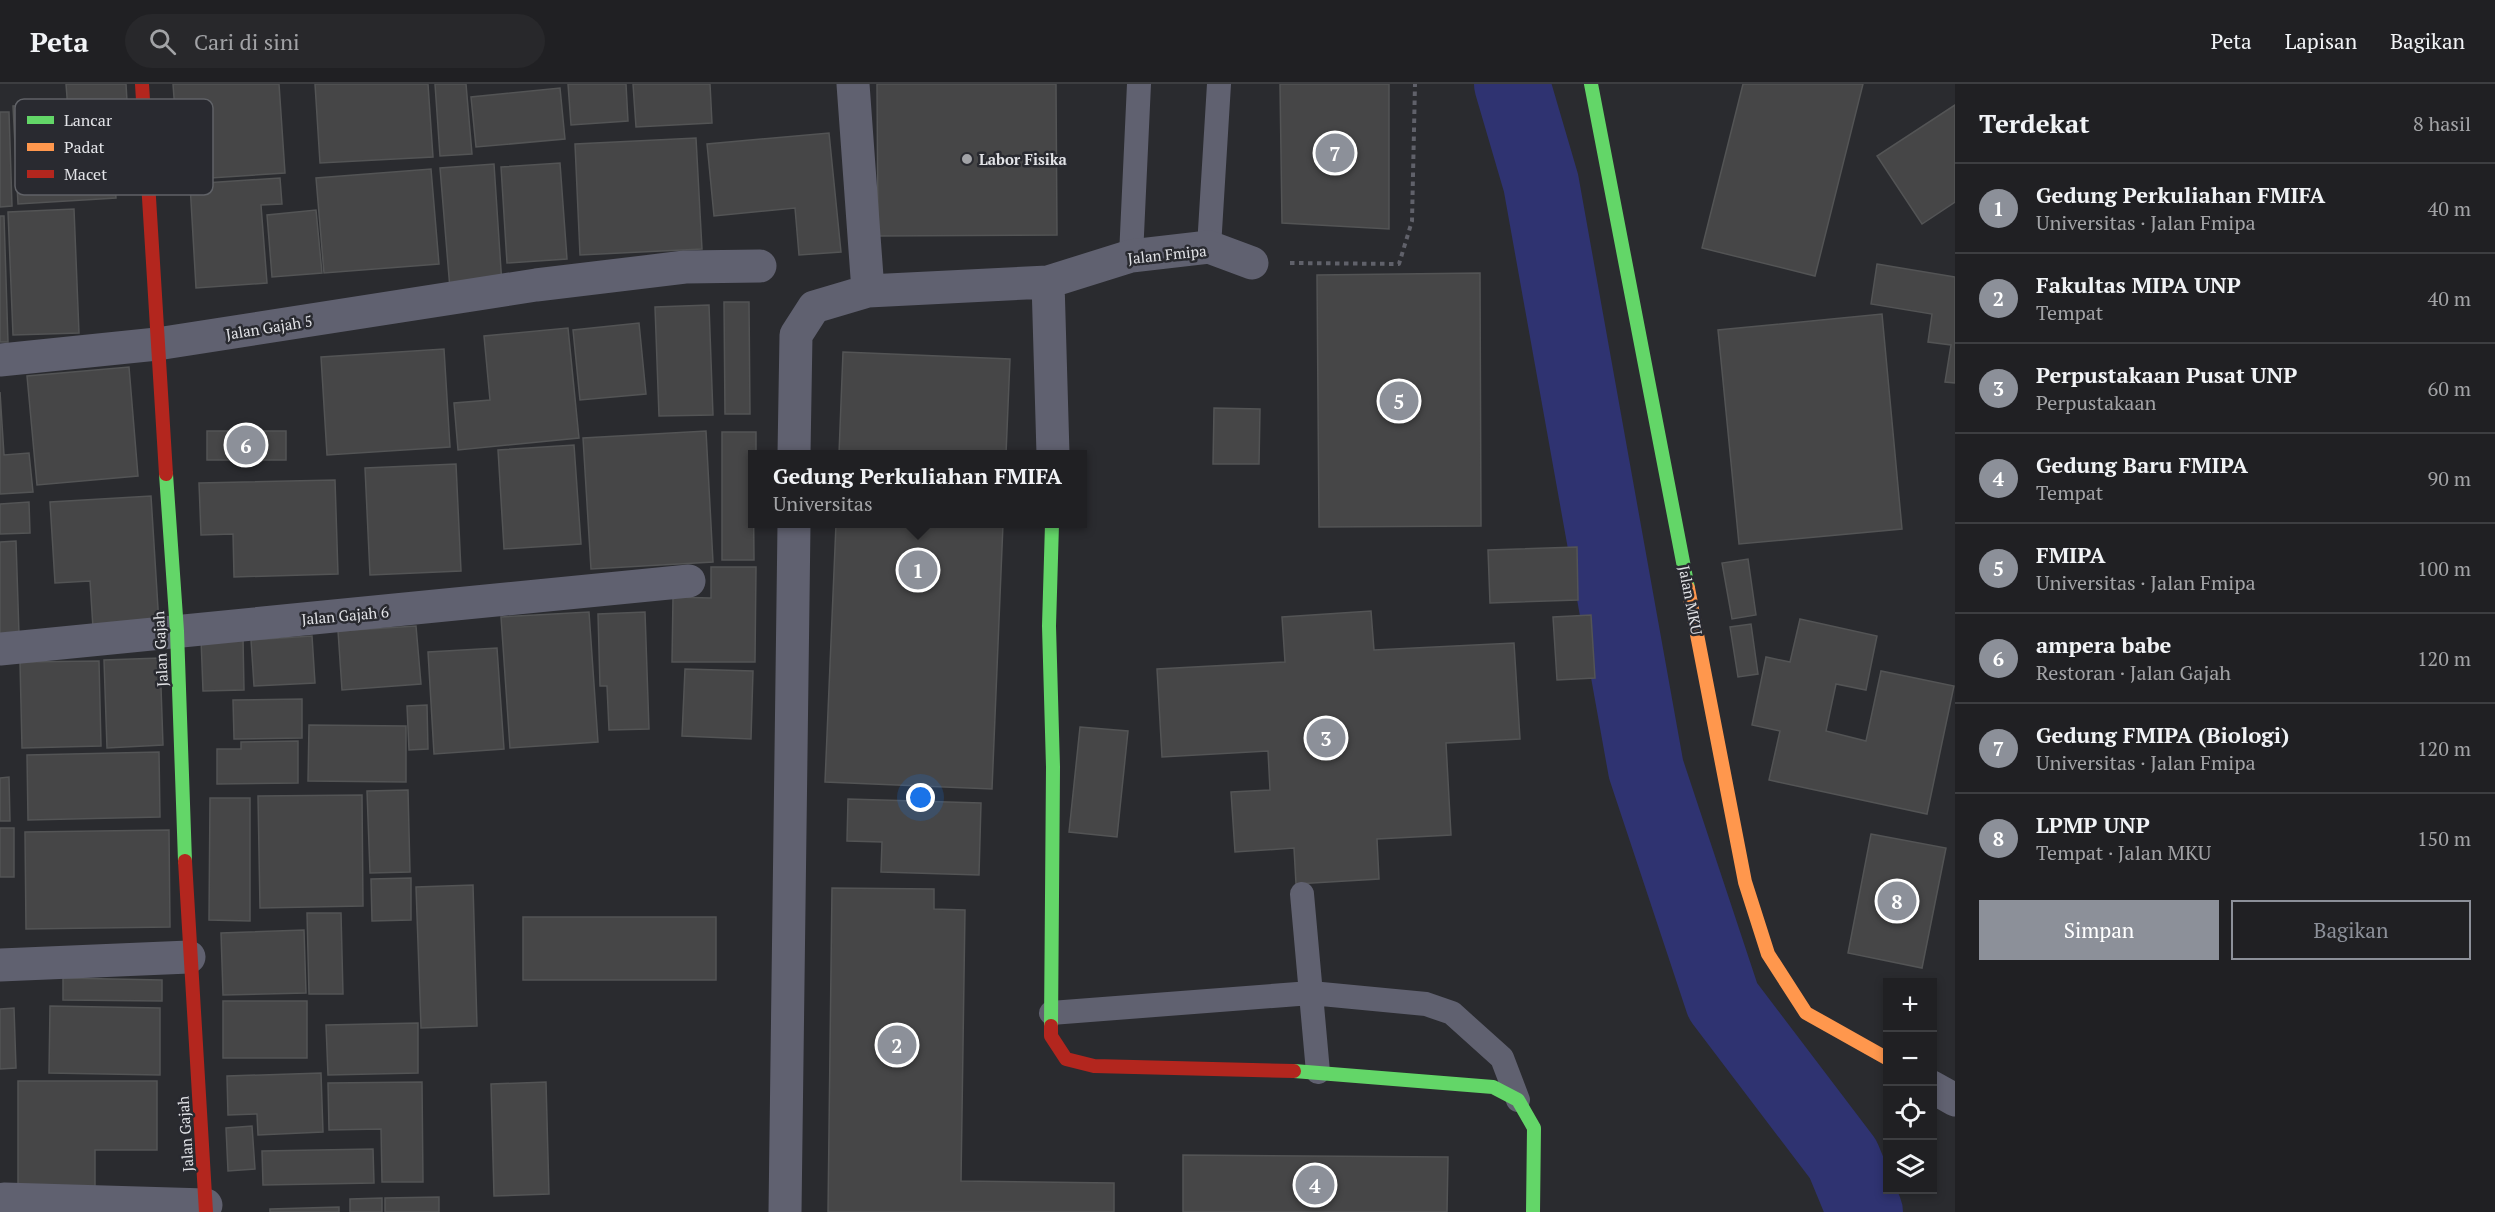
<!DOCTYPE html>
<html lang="id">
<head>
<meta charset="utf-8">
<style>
	:root { --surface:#202023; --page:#28282b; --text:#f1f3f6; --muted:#a2a3a6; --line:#3d3e41; --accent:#8c9099 }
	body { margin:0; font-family:"PT Serif",serif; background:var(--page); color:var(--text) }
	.controls { position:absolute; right:18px; bottom:18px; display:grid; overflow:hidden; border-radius:0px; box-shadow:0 3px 9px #0003 }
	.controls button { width:54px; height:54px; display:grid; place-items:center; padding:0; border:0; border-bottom:2px solid var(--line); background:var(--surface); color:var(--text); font:30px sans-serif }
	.you { position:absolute; left:921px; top:714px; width:21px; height:21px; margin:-15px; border:4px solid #fff; border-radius:50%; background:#1a73e8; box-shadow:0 0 0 9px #1a73e833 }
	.badge { display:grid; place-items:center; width:39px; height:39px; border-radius:50%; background:var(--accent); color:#fff; font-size:20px; font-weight:700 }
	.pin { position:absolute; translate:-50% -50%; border:3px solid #fff; box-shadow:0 2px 6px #0006 }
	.popup { position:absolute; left:748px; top:366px; width:339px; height:78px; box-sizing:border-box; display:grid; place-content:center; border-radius:0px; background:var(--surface); filter:drop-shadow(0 2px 4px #0005); font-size:20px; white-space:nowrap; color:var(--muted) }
	.popup b { font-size:22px; color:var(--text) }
	.popup::after { content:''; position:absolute; left:50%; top:100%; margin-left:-12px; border:12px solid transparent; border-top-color:var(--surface) }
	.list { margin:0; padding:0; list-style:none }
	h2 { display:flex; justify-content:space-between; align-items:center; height:78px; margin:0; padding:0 24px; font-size:26px }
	h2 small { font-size:20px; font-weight:400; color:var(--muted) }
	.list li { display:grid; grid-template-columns:39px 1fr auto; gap:18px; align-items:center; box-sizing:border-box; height:90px; padding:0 24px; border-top:2px solid var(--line) }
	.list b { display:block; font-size:22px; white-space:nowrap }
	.list p { margin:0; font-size:20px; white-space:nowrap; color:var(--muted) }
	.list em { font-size:20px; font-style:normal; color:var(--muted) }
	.actions { display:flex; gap:12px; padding:18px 24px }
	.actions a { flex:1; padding:14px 0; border:2px solid var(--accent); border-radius:0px; text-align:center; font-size:21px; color:var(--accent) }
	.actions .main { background:var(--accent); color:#fff }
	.icon { flex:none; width:33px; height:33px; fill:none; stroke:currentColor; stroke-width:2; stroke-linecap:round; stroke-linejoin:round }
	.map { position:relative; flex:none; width:1955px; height:1128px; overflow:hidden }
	header { display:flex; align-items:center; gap:36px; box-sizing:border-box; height:84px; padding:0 30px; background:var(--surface); border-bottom:2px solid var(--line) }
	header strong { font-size:28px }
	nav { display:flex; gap:33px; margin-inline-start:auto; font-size:21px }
	.search { width:420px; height:54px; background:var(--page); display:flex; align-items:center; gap:15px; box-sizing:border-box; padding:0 21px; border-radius:33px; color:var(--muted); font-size:22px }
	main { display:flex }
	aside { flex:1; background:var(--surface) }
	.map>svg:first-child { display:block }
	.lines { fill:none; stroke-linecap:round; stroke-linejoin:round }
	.river { stroke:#2f3371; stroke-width:76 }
	.building { fill:#464647; stroke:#535455; stroke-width:1.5 }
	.path { stroke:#60616a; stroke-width:4; stroke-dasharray:4.5 4.5; stroke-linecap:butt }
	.lane { stroke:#606170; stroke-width:24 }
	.street { stroke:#606170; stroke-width:33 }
	.fast { stroke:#63d668; stroke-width:14 }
	.slow { stroke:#ff974d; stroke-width:14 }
	.jam { stroke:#b3261e; stroke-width:14 }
	.poi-dot { fill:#a2a3a7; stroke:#292a30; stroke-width:2 }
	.labels { text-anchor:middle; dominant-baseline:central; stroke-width:5; stroke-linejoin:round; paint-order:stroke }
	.poi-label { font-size:15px; font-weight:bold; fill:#e2e3e7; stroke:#292a30; text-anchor:start }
	.street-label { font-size:15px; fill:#e2e3e7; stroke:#292a30 }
	.key { fill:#292a30; stroke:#606267; stroke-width:1.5 }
	.key-label { font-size:16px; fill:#e2e3e7 }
</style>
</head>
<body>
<header>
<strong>Peta</strong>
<div class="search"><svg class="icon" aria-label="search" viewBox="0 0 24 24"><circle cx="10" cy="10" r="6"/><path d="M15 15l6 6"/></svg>Cari di sini</div>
<nav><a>Peta</a><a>Lapisan</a><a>Bagikan</a></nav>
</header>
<main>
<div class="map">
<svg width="1955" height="1128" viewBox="0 0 1955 1128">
	<rect width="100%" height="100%" fill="#2a2b2f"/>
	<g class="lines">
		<path class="river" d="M 1512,0 L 1541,99 L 1646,685 L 1723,917 L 1843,1075 L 1865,1128"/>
	</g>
	<path class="building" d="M 66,0 L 126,0 L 128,34 L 69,39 Z
		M 173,0 L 279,0 L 285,89 L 180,96 Z
		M 315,0 L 428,0 L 433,73 L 320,79 Z
		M 435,0 L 466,0 L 472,70 L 440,72 Z
		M 568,0 L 626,0 L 628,37 L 571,41 Z
		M 633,0 L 710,0 L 712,39 L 636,43 Z
		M 877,0 L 1056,0 L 1057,151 L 878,152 Z
		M 1280,0 L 1389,0 L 1389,145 L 1282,139 Z
		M 1743,0 L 1863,0 L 1815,192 L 1702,164 Z
		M 560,4 L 565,55 L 476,63 L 471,13 Z
		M 59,20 L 61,65 L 112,62 L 116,114 L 18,120 L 13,22 Z
		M 1955,21 L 1955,118 L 1922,140 L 1877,72 Z
		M 0,28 L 9,28 L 12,122 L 0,123 Z
		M 829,49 L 841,168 L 799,171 L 795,124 L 714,132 L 707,60 Z
		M 696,54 L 702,165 L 580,171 L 575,60 Z
		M 560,79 L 567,175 L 507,179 L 501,83 Z
		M 494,80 L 502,201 L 450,205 L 440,84 Z
		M 431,85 L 439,180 L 324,189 L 316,94 Z
		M 280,94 L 282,120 L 261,121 L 267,199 L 196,204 L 190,100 Z
		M 74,125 L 79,249 L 13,251 L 8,128 Z
		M 316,126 L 322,189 L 272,193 L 267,131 Z
		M 0,132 L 4,132 L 8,258 L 0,258 Z
		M 1877,180 L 1955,193 L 1955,299 L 1945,298 L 1951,261 L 1928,258 L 1932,230 L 1871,220 Z
		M 1480,189 L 1481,442 L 1319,443 L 1317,191 Z
		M 724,218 L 749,218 L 750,330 L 725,330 Z
		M 709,221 L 713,331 L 659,332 L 655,223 Z
		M 1882,230 L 1902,445 L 1739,460 L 1718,246 Z
		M 639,239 L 646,310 L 580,316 L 573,246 Z
		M 568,244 L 579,354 L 458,366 L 454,319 L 490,316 L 484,252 Z
		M 444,265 L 450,363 L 327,371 L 321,273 Z
		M 843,268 L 1010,275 L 1006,370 L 839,370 Z
		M 129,283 L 138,392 L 37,401 L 27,292 Z
		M 0,308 L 4,371 L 29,369 L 33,408 L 0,410 Z
		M 1214,324 L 1260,325 L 1259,380 L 1213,380 Z
		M 207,347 L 286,347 L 286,376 L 207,376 Z
		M 706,347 L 713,478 L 591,485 L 583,354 Z
		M 722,348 L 756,348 L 756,370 L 753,370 L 754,476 L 722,476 Z
		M 574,361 L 581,460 L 504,465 L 498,366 Z
		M 456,380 L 461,487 L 370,491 L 365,384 Z
		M 335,396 L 338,490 L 234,493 L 233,450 L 201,451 L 199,399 Z
		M 151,412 L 159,540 L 93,544 L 90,497 L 55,499 L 50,418 Z
		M 29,418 L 30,449 L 0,450 L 0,420 Z
		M 836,440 L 1003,440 L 992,705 L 825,698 Z
		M 16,457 L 19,550 L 0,551 L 0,458 Z
		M 1577,463 L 1578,516 L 1490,519 L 1488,466 Z
		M 1748,475 L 1756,531 L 1732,535 L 1722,479 Z
		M 711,483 L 756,483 L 755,578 L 672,578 L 673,513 L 711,514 Z
		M 1371,527 L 1374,566 L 1514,559 L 1520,655 L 1446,659 L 1451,751 L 1377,755 L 1379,795 L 1296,800 L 1294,764 L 1235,768 L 1231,708 L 1270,706 L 1268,667 L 1162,673 L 1157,585 L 1285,578 L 1282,533 Z
		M 589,528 L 598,658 L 510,664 L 501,533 Z
		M 645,528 L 649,645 L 609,646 L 607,602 L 600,602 L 598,530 Z
		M 1591,531 L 1595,594 L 1557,596 L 1553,533 Z
		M 1800,535 L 1877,552 L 1866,606 L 1836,600 L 1826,647 L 1866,657 L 1881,587 L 1954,602 L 1927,730 L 1769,696 L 1780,647 L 1752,641 L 1766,573 L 1790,578 Z
		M 1751,540 L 1758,590 L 1738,593 L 1730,543 Z
		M 416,542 L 421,600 L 342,606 L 338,547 Z
		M 312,552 L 315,599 L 254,602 L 251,556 Z
		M 201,554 L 243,554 L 244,606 L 203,607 Z
		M 497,564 L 504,665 L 434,670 L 428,568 Z
		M 160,574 L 163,661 L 107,664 L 104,576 Z
		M 99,577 L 101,662 L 22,664 L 20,578 Z
		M 685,585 L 753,587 L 751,655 L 682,652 Z
		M 302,615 L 302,654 L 234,655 L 233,616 Z
		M 427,621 L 428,665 L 409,666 L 407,622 Z
		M 309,641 L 406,642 L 406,698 L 308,697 Z
		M 1080,643 L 1128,647 L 1117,753 L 1069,748 Z
		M 298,657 L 298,699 L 217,700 L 217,665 L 241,665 L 241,658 Z
		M 159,668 L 160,733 L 28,736 L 27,671 Z
		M 9,693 L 10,737 L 0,737 L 0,694 Z
		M 408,706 L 410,788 L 370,789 L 367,707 Z
		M 362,711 L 363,822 L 260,824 L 258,712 Z
		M 210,714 L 250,714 L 250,837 L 209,836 Z
		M 848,715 L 981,719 L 979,791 L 881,788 L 882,758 L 847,757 Z
		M 0,744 L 14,744 L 14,793 L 0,793 Z
		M 169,746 L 170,843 L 26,845 L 25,748 Z
		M 1871,750 L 1946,764 L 1922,884 L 1848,869 Z
		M 411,794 L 411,836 L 372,837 L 371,795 Z
		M 473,801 L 477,942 L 421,944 L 416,803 Z
		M 832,804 L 934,805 L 934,825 L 965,826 L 961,1097 L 1114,1099 L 1114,1128 L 828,1128 Z
		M 307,829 L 341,829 L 343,910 L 309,910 Z
		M 523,833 L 716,833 L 716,896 L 523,896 Z
		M 304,846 L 306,909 L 223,911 L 221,849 Z
		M 63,894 L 162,896 L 162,917 L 63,916 Z
		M 223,917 L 307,917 L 307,974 L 223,974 Z
		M 50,922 L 160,924 L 160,991 L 49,989 Z
		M 14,924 L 16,984 L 0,985 L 0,925 Z
		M 418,939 L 418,989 L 328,991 L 326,941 Z
		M 321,989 L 323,1048 L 258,1051 L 257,1030 L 228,1031 L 227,992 Z
		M 18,997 L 157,997 L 157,1066 L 95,1066 L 95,1108 L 18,1108 Z
		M 422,998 L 423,1098 L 382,1098 L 381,1045 L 329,1046 L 328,999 Z
		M 546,998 L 549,1110 L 494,1112 L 491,1000 Z
		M 252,1042 L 255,1085 L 228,1087 L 226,1044 Z
		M 373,1065 L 374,1099 L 263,1101 L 262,1067 Z
		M 1183,1071 L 1448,1073 L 1447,1128 L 1183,1128 Z
		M 439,1113 L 439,1128 L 385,1128 L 385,1114 Z
		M 382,1114 L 382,1128 L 350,1128 L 350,1115 Z
		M 339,1123 L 339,1128 L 270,1128 L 270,1125 Z"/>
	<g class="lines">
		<path class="path" d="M 1290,179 L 1399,180 L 1412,137 L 1415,0"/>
		<path class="lane" d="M 1209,163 L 1219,0
			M 1131,172 L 1139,0
			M 1302,810 L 1318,988
			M 1051,929 L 1311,909 L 1426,920 L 1452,929 L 1502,974 L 1518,1016"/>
		<path class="street" d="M 1048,198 L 1131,172 L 1209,163 L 1252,179
			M 868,207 L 1048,198 L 1053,370
			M 0,276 L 157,260 L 536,201 L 685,183 L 760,182
			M 794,370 L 796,251 L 814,223 L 868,207 L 853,0
			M 0,565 L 689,497
			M 0,881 L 189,873
			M 1932,1003 L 1955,1016
			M 4,1115 L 206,1121
			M 785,1128 L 794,440"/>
		<path class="fast" d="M 1591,0 L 1688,504
			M 166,390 L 177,547 L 185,777
			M 1051,942 L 1053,683 L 1049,542 L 1052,440
			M 1294,987 L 1493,1003 L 1518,1016 L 1534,1044 L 1533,1128"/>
		<path class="slow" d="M 1688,504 L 1745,798 L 1768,870 L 1806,929 L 1888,975"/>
		<path class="jam" d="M 142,0 L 166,390
			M 185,777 L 206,1128
			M 1051,942 L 1051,952 L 1066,975 L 1094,982 L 1294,987"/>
	</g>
	<circle class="poi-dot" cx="967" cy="75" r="6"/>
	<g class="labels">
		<g class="poi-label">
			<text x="979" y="75">Labor Fisika</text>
		</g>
		<g class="street-label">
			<text transform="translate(1167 170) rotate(-6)">Jalan Fmipa</text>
			<text transform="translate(269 243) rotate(-9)">Jalan Gajah 5</text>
			<text transform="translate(1691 516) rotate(79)">Jalan MKU</text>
			<text transform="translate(345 531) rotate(-5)">Jalan Gajah 6</text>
			<text transform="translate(160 565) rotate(-93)">Jalan Gajah</text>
			<text transform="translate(185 1050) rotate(-94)">Jalan Gajah</text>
		</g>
	</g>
	<rect x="15" y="15" width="198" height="96" rx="9" class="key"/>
	<rect x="27" y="32" width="27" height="8" fill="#63d668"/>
	<rect x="27" y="59" width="27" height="8" fill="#ff974d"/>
	<rect x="27" y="86" width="27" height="8" fill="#b3261e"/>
	<g class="key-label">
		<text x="64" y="42">Lancar</text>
		<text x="64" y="69">Padat</text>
		<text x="64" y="96">Macet</text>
	</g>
</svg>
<div class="controls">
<button>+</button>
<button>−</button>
<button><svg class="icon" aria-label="locate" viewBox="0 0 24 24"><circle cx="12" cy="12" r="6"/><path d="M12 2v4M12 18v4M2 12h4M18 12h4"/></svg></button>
<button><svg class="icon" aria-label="layers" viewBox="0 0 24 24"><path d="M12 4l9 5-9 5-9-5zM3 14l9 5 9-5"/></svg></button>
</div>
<div class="you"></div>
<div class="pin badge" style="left:918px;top:486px">1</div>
<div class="popup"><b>Gedung Perkuliahan FMIFA</b>Universitas</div>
<div class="pin badge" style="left:897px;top:961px">2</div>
<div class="pin badge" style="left:1326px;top:654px">3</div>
<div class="pin badge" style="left:1315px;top:1101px">4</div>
<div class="pin badge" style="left:1399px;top:317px">5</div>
<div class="pin badge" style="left:246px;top:361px">6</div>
<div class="pin badge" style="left:1335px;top:69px">7</div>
<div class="pin badge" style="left:1897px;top:817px">8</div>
</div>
<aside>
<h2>Terdekat<small>8 hasil</small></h2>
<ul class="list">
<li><span class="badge">1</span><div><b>Gedung Perkuliahan FMIFA</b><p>Universitas · Jalan Fmipa</p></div><em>40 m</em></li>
<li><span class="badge">2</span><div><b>Fakultas MIPA UNP</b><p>Tempat</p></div><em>40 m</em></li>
<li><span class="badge">3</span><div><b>Perpustakaan Pusat UNP</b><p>Perpustakaan</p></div><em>60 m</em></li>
<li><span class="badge">4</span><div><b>Gedung Baru FMIPA</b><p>Tempat</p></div><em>90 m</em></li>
<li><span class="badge">5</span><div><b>FMIPA</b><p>Universitas · Jalan Fmipa</p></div><em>100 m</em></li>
<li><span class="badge">6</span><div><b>ampera babe</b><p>Restoran · Jalan Gajah</p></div><em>120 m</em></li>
<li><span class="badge">7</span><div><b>Gedung FMIPA (Biologi)</b><p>Universitas · Jalan Fmipa</p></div><em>120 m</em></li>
<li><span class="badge">8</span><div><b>LPMP UNP</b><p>Tempat · Jalan MKU</p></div><em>150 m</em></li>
</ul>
<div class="actions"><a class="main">Simpan</a><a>Bagikan</a></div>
</aside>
</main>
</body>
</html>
